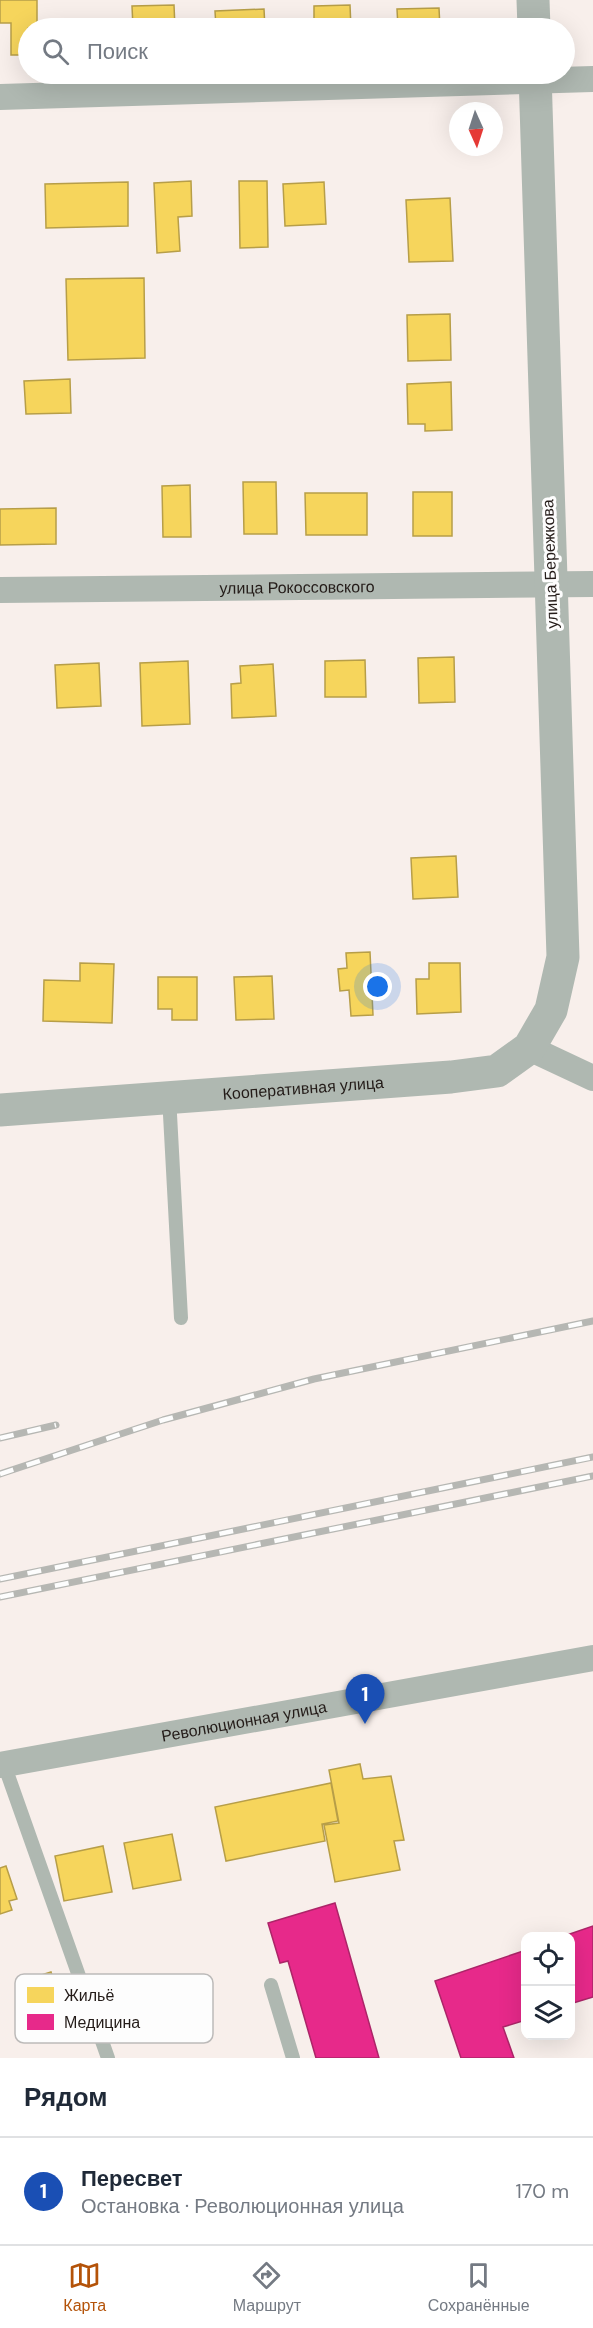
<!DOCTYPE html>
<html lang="ru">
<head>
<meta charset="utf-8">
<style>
	:root { --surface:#fff; --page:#f2f2f3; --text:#1f2937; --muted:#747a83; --line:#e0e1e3; --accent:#b45309 }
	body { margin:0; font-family:"DM Sans",sans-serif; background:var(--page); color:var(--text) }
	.controls { position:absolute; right:18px; bottom:18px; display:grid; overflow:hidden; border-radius:12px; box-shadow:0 6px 24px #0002 }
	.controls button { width:54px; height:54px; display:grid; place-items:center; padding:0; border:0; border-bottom:2px solid var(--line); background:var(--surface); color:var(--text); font:30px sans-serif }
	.compass { position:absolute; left:449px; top:102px; width:54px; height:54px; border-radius:50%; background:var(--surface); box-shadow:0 6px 24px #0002; rotate:177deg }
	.you { position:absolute; left:378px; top:987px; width:21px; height:21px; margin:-15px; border:4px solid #fff; border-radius:50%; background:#1a73e8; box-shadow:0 0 0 9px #1a73e833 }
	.badge { display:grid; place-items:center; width:39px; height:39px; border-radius:50%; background:var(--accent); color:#fff; font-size:20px; font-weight:700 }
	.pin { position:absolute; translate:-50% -50px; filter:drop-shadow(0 2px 3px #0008) }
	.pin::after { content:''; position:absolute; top:32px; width:21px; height:18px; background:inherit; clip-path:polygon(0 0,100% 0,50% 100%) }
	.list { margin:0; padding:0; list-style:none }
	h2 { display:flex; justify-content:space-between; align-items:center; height:78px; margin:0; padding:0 24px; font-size:26px }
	h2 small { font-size:20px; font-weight:400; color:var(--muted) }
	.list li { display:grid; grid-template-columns:39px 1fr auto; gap:18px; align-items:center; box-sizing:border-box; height:108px; padding:0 24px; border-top:2px solid var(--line) }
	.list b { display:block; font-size:22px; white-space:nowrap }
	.list p { margin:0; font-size:20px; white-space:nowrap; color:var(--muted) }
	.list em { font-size:20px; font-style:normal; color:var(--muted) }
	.icon { flex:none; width:33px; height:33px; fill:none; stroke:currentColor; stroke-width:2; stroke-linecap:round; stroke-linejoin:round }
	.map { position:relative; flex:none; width:593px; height:2058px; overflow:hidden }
	.search { position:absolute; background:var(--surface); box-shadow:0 6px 24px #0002; left:18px; right:18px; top:18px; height:66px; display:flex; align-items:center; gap:15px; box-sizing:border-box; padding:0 21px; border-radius:33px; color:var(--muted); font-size:22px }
	.sheet { height:186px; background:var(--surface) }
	nav { display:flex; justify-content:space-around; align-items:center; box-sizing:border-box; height:84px; border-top:2px solid var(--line); background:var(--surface); font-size:16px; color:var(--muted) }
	nav a { display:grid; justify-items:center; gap:3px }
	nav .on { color:var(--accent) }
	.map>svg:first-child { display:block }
	.homes { fill:#f6d55c; stroke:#b79e48; stroke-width:1.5 }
	.health { fill:#e7298a; stroke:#ac2568; stroke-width:1.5 }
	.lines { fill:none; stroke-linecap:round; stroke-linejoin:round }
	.service { stroke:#afb8b1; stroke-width:14 }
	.minor { stroke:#afb8b1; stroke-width:26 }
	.tertiary { stroke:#afb8b1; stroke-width:33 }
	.rail-casing { stroke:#b6b7b3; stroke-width:7 }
	.rail { stroke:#fdfdfd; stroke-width:4.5; stroke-dasharray:14; stroke-linecap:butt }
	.labels { text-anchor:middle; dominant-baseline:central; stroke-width:6; stroke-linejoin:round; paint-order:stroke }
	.street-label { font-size:16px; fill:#241c19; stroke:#fdfdfd }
	.key { fill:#fdfdfd; stroke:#bcbab9; stroke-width:1.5 }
	.key-label { font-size:16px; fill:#241c19 }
</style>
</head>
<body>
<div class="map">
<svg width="593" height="2058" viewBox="0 0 593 2058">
	<rect width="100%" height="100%" fill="#f8efeb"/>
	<path class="homes" d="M 0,0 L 37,0 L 37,28 L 28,28 L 28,55 L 11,55 L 11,23 L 0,23 Z
		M 174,5 L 175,28 L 133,28 L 132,6 Z
		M 350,5 L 351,28 L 314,28 L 314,6 Z
		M 439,8 L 440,28 L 398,28 L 397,9 Z
		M 264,9 L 265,28 L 216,28 L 215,11 Z
		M 191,181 L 192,216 L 178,217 L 180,251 L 157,253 L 154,183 Z
		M 239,181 L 267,181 L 268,247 L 240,248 Z
		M 128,182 L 128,226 L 46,228 L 45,184 Z
		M 324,182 L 326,224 L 285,226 L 283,184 Z
		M 450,198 L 453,261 L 409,262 L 406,200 Z
		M 144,278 L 145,358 L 68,360 L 66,279 Z
		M 450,314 L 451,360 L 408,361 L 407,315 Z
		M 70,379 L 71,413 L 26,414 L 24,381 Z
		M 451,382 L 452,430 L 425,431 L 425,424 L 408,424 L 407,384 Z
		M 243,482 L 276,482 L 277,534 L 244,534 Z
		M 190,485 L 191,537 L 163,537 L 162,486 Z
		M 413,492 L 452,492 L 452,536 L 413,536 Z
		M 305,493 L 367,493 L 367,535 L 306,535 Z
		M 56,508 L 56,544 L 0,545 L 0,509 Z
		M 454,657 L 455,702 L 419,703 L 418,658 Z
		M 365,660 L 366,697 L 325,697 L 325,661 Z
		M 188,661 L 190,724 L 142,726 L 140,663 Z
		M 99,663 L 101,706 L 57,708 L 55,665 Z
		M 273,664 L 276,716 L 232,718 L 231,684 L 241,683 L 240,666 Z
		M 456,856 L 458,897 L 413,899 L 411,858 Z
		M 370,952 L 373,1015 L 351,1016 L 349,990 L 340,991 L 338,969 L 347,968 L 346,953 Z
		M 80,963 L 114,964 L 112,1023 L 43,1021 L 44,980 L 80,981 Z
		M 429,963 L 460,963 L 461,1012 L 417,1014 L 416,979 L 429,979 Z
		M 272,976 L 274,1019 L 236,1020 L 234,977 Z
		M 158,977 L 197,977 L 197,1020 L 172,1020 L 172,1009 L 158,1009 Z
		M 360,1764 L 363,1779 L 391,1776 L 404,1840 L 394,1841 L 400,1870 L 335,1882 L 324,1825 L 339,1823 L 329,1770 Z
		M 331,1783 L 338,1821 L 322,1824 L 325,1841 L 226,1861 L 215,1807 Z
		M 172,1834 L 181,1880 L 133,1889 L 124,1843 Z
		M 103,1846 L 112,1892 L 64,1901 L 55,1856 Z
		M 6,1866 L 17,1899 L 9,1901 L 12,1910 L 0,1914 L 0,1868 Z
		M 51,1972 L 60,2000 L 26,2012 L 16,1983 Z"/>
	<path class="health" d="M 335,1903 L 379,2058 L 316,2058 L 288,1961 L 280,1963 L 268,1923 Z
		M 593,1926 L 593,1997 L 570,2004 L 570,1936 L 564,1936 Z
		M 526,1950 L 526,2020 L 503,2027 L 514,2058 L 461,2058 L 435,1981 Z"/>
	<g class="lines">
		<path class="service" d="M 169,1096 L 181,1318
			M 4,1764 L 108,2058
			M 271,1985 L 293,2058"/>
		<g class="minor">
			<path d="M 0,97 L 593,79"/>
			<path id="s1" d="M 0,590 L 593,584"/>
			<path d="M 529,1048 L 593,1078"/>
			<path id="s2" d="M 0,1765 L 593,1658"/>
		</g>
		<g class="tertiary">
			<path d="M 533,0 L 534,28"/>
			<path id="s3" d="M 0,1110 L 451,1077 L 497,1071 L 529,1048 L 551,1010 L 563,957 L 535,74"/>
		</g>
		<defs>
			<path id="rail" d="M 0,1438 L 56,1425
				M 0,1474 L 163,1420 L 314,1379 L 593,1321
				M 0,1579 L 593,1457
				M 0,1597 L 593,1476"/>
		</defs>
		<use href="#rail" class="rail-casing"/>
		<use href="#rail" class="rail"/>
	</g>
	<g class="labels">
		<g class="street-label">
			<text transform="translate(550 564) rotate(-92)">улица Бережкова</text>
			<text stroke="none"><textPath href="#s1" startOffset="297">улица Рокоссовского</textPath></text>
			<text stroke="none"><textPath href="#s3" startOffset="304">Кооперативная улица</textPath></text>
			<text stroke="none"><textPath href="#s2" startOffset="248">Революционная улица</textPath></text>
		</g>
	</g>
	<rect x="15" y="1974" width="198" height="69" rx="9" class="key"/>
	<rect x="27" y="1987" width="27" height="16" fill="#f6d55c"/>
	<rect x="27" y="2014" width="27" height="16" fill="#e7298a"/>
	<g class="key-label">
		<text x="64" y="2001">Жильё</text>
		<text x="64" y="2028">Медицина</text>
	</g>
</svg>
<div class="controls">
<button><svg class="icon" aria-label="locate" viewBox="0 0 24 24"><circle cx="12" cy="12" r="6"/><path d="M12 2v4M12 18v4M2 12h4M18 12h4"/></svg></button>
<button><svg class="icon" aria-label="layers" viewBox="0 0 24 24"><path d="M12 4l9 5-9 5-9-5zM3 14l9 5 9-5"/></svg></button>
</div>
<svg class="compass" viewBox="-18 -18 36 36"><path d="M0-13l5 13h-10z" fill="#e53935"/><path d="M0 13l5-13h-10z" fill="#747a83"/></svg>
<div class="you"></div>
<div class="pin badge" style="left:365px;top:1724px;background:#1a4fb4">1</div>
<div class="search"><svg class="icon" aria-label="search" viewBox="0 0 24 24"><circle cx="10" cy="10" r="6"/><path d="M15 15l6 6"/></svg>Поиск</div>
</div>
<section class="sheet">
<h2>Рядом<small></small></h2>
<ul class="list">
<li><span class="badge" style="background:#1a4fb4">1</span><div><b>Пересвет</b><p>Остановка · Революционная улица</p></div><em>170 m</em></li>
</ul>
</section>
<nav>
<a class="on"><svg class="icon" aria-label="map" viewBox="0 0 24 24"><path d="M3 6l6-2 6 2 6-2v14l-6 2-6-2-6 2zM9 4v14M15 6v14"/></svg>Карта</a>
<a><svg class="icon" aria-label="directions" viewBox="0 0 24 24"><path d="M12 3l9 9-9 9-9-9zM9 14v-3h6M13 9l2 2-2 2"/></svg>Маршрут</a>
<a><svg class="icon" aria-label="saved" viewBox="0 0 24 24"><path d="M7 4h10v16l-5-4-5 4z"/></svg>Сохранённые</a>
</nav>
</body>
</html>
